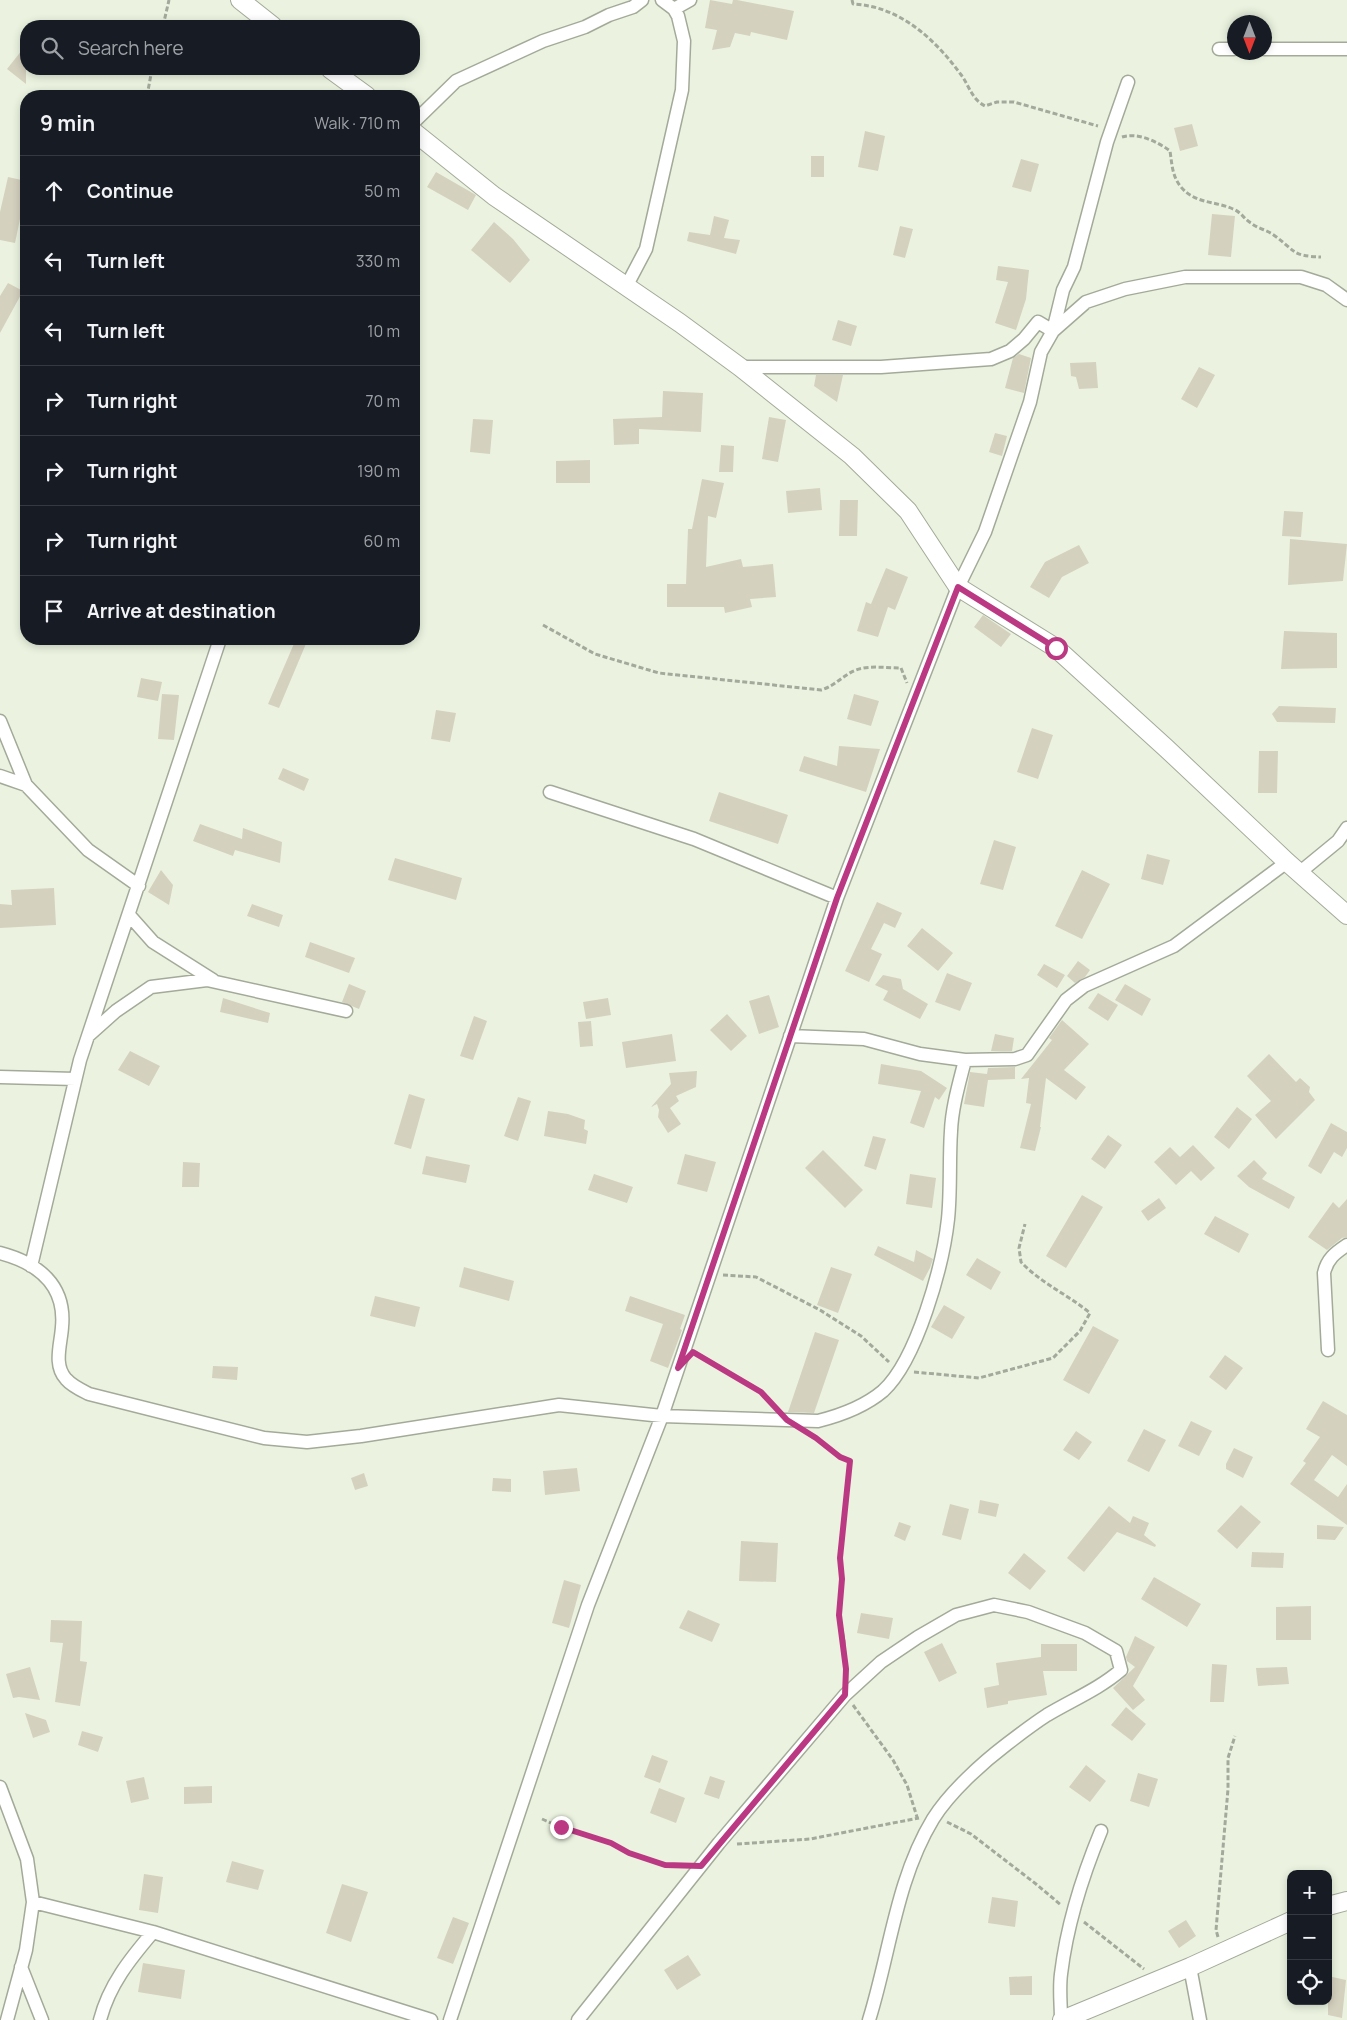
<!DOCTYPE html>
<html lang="en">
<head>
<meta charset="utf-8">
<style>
	:root { --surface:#171b24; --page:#20242c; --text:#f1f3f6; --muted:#9ea1a6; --line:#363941 }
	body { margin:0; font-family:Manrope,sans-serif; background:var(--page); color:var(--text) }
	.controls { position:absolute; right:15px; bottom:15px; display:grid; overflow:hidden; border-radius:10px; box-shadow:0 2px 8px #0003 }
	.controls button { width:45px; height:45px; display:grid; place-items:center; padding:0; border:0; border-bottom:1px solid var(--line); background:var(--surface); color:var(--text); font:25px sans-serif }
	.compass { position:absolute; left:1227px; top:15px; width:45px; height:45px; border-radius:50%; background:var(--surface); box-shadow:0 2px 8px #0003; rotate:180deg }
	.stop { position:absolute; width:15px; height:15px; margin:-11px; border:4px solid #bb3983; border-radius:50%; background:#fff }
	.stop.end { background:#bb3983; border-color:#fff; box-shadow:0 1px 5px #0008 }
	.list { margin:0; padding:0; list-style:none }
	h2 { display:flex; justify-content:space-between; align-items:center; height:65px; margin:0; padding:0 20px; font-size:21px }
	h2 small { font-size:16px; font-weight:400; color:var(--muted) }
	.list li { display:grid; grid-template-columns:32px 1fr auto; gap:15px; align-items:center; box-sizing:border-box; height:70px; padding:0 20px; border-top:1px solid var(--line) }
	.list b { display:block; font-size:19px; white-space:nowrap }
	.list em { font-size:16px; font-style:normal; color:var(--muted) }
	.icon { flex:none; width:28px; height:28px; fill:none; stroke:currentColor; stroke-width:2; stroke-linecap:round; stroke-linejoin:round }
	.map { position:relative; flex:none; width:1347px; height:2020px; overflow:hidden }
	.search { position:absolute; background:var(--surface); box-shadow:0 2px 8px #0003; left:20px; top:20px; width:400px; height:55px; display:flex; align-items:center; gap:12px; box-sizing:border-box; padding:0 18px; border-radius:20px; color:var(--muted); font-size:19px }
	.panel { position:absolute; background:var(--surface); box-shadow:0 2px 8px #0003; left:20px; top:90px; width:400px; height:555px; border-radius:20px }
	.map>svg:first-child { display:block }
	.building { fill:#d5d1bf }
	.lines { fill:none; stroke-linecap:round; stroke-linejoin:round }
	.street-casing { stroke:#a3aa99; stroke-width:15 }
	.secondary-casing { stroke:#a3aa99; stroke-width:20 }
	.path { stroke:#a3a99b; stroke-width:3; stroke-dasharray:5 2.5; stroke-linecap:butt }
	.street { stroke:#fff; stroke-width:12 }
	.secondary { stroke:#fff; stroke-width:18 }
	.route { stroke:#bb3983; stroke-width:6 }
</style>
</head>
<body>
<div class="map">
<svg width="1347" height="2020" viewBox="0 0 1347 2020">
	<rect width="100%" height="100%" fill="#ebf3e0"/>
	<path class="building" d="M 710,0 L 732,4 L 733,0 L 737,0 L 794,11 L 787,40 L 751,32 L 750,36 L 735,33 L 730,47 L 712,50 L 717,30 L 705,28 Z
		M 26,45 L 26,84 L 7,69 Z
		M 1192,124 L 1198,146 L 1180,151 L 1174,128 Z
		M 865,131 L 885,136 L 878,171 L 858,167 Z
		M 811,156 L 824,156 L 824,177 L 811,177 Z
		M 1021,159 L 1039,164 L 1031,192 L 1012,187 Z
		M 436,172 L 476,195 L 468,210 L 427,187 Z
		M 8,177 L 26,181 L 26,190 L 15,243 L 0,240 L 0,212 Z
		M 1212,214 L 1235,216 L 1231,257 L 1208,255 Z
		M 714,216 L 729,220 L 724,238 L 740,240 L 736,254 L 687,241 L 689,232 L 710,235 Z
		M 494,222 L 513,239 L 530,260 L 510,283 L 471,250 Z
		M 900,226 L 913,229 L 905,258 L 893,255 Z
		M 998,266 L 1029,270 L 1026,299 L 1016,330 L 995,323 L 1008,282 L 996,280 Z
		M 8,283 L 23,291 L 0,333 L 0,296 Z
		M 838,320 L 857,326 L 851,346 L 832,340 Z
		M 1019,354 L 1031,358 L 1024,393 L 1005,388 L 1013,358 Z
		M 1096,362 L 1098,388 L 1079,389 L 1076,377 L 1071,376 L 1070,363 Z
		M 1199,367 L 1215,375 L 1197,408 L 1181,399 Z
		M 816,375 L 843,375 L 837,402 L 814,386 Z
		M 663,391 L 703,393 L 701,432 L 639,429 L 639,444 L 614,445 L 613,419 L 662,417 Z
		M 769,417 L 786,420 L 778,462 L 762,459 Z
		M 473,419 L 493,420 L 490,454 L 470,452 Z
		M 995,433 L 1007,436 L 1002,456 L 989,452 Z
		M 721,445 L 734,446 L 733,472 L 719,472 Z
		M 590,460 L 590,483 L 556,483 L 556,461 Z
		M 702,479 L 724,483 L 716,518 L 708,516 L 706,567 L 741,559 L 743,567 L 773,564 L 776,597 L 750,599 L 752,607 L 725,613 L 724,607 L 667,607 L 667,584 L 686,584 L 688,529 L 692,529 Z
		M 820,488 L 822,510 L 788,513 L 786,491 Z
		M 840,500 L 858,500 L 857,536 L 839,536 Z
		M 1284,511 L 1303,512 L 1301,537 L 1282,536 Z
		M 1290,539 L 1347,544 L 1343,581 L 1288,585 Z
		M 1079,545 L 1089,563 L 1062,577 L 1049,598 L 1030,587 L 1045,562 Z
		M 886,568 L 908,577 L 895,610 L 888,607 L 878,637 L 857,631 L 866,602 L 871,604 Z
		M 983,615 L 1011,634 L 1001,647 L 974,627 Z
		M 1284,631 L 1337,633 L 1337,668 L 1281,669 Z
		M 296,639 L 308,639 L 279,708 L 268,704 Z
		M 141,678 L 162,682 L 158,701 L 137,697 Z
		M 162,694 L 179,695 L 174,740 L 158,739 Z
		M 854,694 L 879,701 L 871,726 L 847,719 Z
		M 1279,706 L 1336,708 L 1335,723 L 1277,722 L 1272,714 Z
		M 436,710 L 456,713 L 450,742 L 431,739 Z
		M 1032,728 L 1053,735 L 1038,779 L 1017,772 Z
		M 839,746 L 880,749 L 866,792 L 799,771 L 804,756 L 837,766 Z
		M 1259,751 L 1278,751 L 1277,793 L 1258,793 Z
		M 283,768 L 309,779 L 304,791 L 278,779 Z
		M 719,792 L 788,815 L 778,844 L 709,821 Z
		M 200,824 L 242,839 L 243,828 L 282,842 L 280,863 L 235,850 L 233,856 L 193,841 Z
		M 994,840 L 1016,847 L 1003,890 L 980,884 Z
		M 1147,854 L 1170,860 L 1163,885 L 1141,879 Z
		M 395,858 L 462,878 L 456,900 L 388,880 Z
		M 161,870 L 173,885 L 169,905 L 148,892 Z
		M 1082,870 L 1110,884 L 1082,939 L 1055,926 Z
		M 54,888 L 56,925 L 0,928 L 0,904 L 12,905 L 11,890 Z
		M 877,902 L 902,913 L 895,928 L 884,923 L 871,949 L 882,954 L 869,982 L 845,971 Z
		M 252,904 L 283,915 L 279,927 L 247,916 Z
		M 922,928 L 953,953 L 938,971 L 907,946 Z
		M 310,942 L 355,958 L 349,973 L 305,957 Z
		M 1078,961 L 1090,970 L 1085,977 L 1075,983 L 1067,976 Z
		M 1044,964 L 1065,975 L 1057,988 L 1037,975 Z
		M 947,973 L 972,983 L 960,1011 L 935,1002 Z
		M 883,975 L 901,979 L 903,989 L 928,1004 L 920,1019 L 883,1000 L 888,991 L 875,985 Z
		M 349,984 L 366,991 L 359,1009 L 342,1002 Z
		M 1125,984 L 1151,999 L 1142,1016 L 1115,1000 Z
		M 1098,993 L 1118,1005 L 1108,1021 L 1088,1008 Z
		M 769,995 L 779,1027 L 759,1034 L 749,1001 Z
		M 223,998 L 270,1013 L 268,1023 L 220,1012 Z
		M 608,998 L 611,1015 L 586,1019 L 583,1002 Z
		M 727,1014 L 747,1036 L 731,1051 L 710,1030 Z
		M 474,1016 L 487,1021 L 473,1060 L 460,1056 Z
		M 1062,1020 L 1089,1044 L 1064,1070 L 1086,1087 L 1076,1100 L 1046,1078 L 1040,1127 L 1041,1127 L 1035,1151 L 1020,1148 L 1031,1104 L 1026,1103 L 1029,1078 L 1021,1079 L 1052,1040 L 1049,1038 Z
		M 591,1021 L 593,1046 L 580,1047 L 578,1022 Z
		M 672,1034 L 676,1061 L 626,1068 L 622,1042 Z
		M 995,1034 L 1014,1038 L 1012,1051 L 991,1051 Z
		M 130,1051 L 160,1066 L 149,1086 L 118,1070 Z
		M 1269,1054 L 1296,1082 L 1300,1078 L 1310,1087 L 1309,1092 L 1315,1100 L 1276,1139 L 1255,1115 L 1271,1101 L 1247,1076 Z
		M 881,1064 L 921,1071 L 947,1088 L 939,1100 L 935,1097 L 924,1128 L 910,1123 L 921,1091 L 878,1084 Z
		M 1015,1067 L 1015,1079 L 988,1080 L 984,1107 L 964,1104 L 970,1072 L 987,1074 L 988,1068 Z
		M 697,1071 L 696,1087 L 676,1096 L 679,1101 L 670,1108 L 681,1124 L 668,1133 L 658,1117 L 659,1110 L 657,1104 L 651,1107 L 671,1084 L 669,1073 Z
		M 409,1094 L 425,1099 L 411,1149 L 394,1144 Z
		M 518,1097 L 531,1101 L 518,1141 L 504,1136 Z
		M 1237,1107 L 1252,1119 L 1229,1149 L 1214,1137 Z
		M 548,1111 L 568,1114 L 585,1120 L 584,1129 L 588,1131 L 586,1144 L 544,1136 Z
		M 1331,1123 L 1347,1132 L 1347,1148 L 1342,1157 L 1334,1152 L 1321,1174 L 1308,1166 Z
		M 1108,1135 L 1122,1145 L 1105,1169 L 1091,1159 Z
		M 873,1136 L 886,1139 L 876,1170 L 864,1166 Z
		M 1193,1145 L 1215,1168 L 1201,1181 L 1191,1171 L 1176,1185 L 1154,1162 L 1170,1147 L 1180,1157 Z
		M 823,1150 L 863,1190 L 845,1208 L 805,1168 Z
		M 685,1154 L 716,1162 L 707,1192 L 677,1184 Z
		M 426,1156 L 470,1165 L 466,1183 L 422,1174 Z
		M 1254,1160 L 1267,1173 L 1262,1179 L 1295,1197 L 1289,1209 L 1249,1187 L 1237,1176 Z
		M 183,1162 L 200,1163 L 199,1187 L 182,1187 Z
		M 594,1174 L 633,1187 L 627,1203 L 588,1190 Z
		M 910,1174 L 936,1178 L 932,1208 L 906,1204 Z
		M 1082,1195 L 1103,1207 L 1066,1268 L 1046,1256 Z
		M 1159,1198 L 1166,1208 L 1148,1221 L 1141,1211 Z
		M 1347,1199 L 1347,1237 L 1342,1238 L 1327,1250 L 1308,1237 L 1333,1202 L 1339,1208 Z
		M 1215,1216 L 1249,1234 L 1239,1253 L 1204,1234 Z
		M 878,1246 L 914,1262 L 916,1250 L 933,1259 L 930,1268 L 923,1281 L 874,1255 Z
		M 977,1258 L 1001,1272 L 991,1290 L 966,1275 Z
		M 464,1267 L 514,1281 L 509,1301 L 459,1287 Z
		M 831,1267 L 852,1274 L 838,1313 L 817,1305 Z
		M 375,1296 L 420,1307 L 415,1327 L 370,1316 Z
		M 630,1296 L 685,1315 L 680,1329 L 682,1330 L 668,1368 L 650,1361 L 663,1324 L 625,1311 Z
		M 944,1305 L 965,1317 L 952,1339 L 931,1327 Z
		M 1093,1326 L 1119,1340 L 1089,1394 L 1063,1380 Z
		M 815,1332 L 839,1340 L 814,1413 L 788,1412 Z
		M 1225,1355 L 1243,1368 L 1226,1390 L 1209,1377 Z
		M 213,1366 L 238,1367 L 237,1380 L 212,1378 Z
		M 1323,1401 L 1347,1415 L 1347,1466 L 1332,1455 L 1314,1480 L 1338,1497 L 1347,1484 L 1347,1525 L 1290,1484 L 1306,1463 L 1303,1461 L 1320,1437 L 1306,1429 Z
		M 1191,1421 L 1212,1431 L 1199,1456 L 1178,1446 Z
		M 1144,1429 L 1166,1440 L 1149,1472 L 1127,1461 Z
		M 1076,1431 L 1092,1442 L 1079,1460 L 1063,1450 Z
		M 1234,1448 L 1253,1457 L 1243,1478 L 1226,1469 L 1226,1464 Z
		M 577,1468 L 580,1491 L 545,1495 L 543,1471 Z
		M 364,1473 L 368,1486 L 355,1490 L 351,1478 Z
		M 493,1478 L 511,1479 L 511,1492 L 492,1491 Z
		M 980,1500 L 999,1504 L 996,1517 L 978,1513 Z
		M 950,1504 L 969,1509 L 961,1540 L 942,1535 Z
		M 1241,1505 L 1261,1522 L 1237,1549 L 1217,1531 Z
		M 1109,1506 L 1130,1523 L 1133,1516 L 1149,1523 L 1144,1535 L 1156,1545 L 1155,1547 L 1117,1532 L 1084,1572 L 1067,1558 Z
		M 899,1522 L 911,1526 L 905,1541 L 894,1536 Z
		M 1317,1525 L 1344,1527 L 1335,1540 L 1317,1539 Z
		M 741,1541 L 778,1543 L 776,1582 L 739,1581 Z
		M 1252,1552 L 1284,1553 L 1283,1568 L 1251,1567 Z
		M 1024,1553 L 1046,1571 L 1030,1590 L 1008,1573 Z
		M 1154,1577 L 1201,1604 L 1187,1627 L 1141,1599 Z
		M 564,1580 L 581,1585 L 569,1628 L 552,1623 Z
		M 1311,1606 L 1311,1640 L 1276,1640 L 1276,1607 Z
		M 688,1610 L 720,1624 L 712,1642 L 679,1628 Z
		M 861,1613 L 893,1618 L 889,1639 L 857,1633 Z
		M 51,1620 L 82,1621 L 80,1661 L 87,1662 L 80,1706 L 55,1702 L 63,1643 L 50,1642 Z
		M 1135,1636 L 1155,1647 L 1133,1686 L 1145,1700 L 1133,1710 L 1113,1688 L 1135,1667 L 1127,1661 L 1126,1657 Z
		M 942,1643 L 957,1673 L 939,1682 L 924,1652 Z
		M 1041,1644 L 1077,1644 L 1077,1671 L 1043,1671 L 1047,1695 L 1008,1701 L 1008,1704 L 987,1708 L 984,1688 L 999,1685 L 996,1663 L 1041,1657 Z
		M 1212,1664 L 1227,1665 L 1224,1702 L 1210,1702 Z
		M 30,1667 L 40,1700 L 19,1697 L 13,1698 L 6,1674 Z
		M 1287,1667 L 1289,1684 L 1258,1686 L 1256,1668 Z
		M 1126,1707 L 1146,1724 L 1132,1741 L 1111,1725 Z
		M 25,1713 L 46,1720 L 50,1732 L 33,1738 Z
		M 82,1731 L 103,1737 L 98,1752 L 78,1745 Z
		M 652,1755 L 668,1761 L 660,1783 L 644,1777 Z
		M 1086,1765 L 1106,1781 L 1090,1802 L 1069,1787 Z
		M 1138,1773 L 1158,1779 L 1149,1807 L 1130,1801 Z
		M 710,1776 L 725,1781 L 719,1799 L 704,1794 Z
		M 144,1777 L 149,1799 L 131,1803 L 126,1781 Z
		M 212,1786 L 212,1803 L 184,1804 L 184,1787 Z
		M 659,1788 L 685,1798 L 676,1823 L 650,1813 Z
		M 232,1861 L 264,1870 L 258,1890 L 226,1882 Z
		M 144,1874 L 163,1877 L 158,1913 L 139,1910 Z
		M 342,1884 L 368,1892 L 351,1942 L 326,1933 Z
		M 992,1897 L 1018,1901 L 1015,1927 L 988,1923 Z
		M 453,1917 L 469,1923 L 453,1964 L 437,1958 Z
		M 1186,1920 L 1196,1936 L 1179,1948 L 1168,1931 Z
		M 688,1955 L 701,1975 L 677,1990 L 664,1970 Z
		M 143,1963 L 185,1970 L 181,1999 L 138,1992 Z
		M 1032,1976 L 1032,1995 L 1010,1995 L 1009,1977 Z
		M 1328,1976 L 1346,1980 L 1342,2018 L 1328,2015 Z"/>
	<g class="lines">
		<defs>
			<path id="street" d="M 674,9 L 690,0
				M 1219,49 L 1234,49
				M 1264,49 L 1347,49
				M 414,122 L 456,81 L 543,41 L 585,27 L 609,15 L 633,7 L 642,0
				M 626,287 L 646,249 L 682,90 L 684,41 L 678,16 L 674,9 L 662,0
				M 740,367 L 881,367 L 991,359 L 1010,351 L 1024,339 L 1038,322 L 1053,331 L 1086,302 L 1125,289 L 1185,277 L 1301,277 L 1326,285 L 1347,300
				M 0,721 L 26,785
				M 0,776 L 26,785 L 88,850 L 139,886
				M 550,792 L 694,839 L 837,898
				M 1299,873 L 1338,841 L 1347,828
				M 129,915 L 153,942 L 213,980
				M 88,1036 L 116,1011 L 151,987 L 207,980 L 346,1011
				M 790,1036 L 864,1039 L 920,1054 L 965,1060 L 1015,1059 L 1027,1055 L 1066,1000 L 1084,986 L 1174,946 L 1287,862
				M 0,1077 L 75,1079
				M 0,1253 C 38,1263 66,1285 62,1327 C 61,1344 53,1365 66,1379 C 72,1386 81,1390 89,1394 L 264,1438 L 307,1442 L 361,1436 L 559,1405 L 662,1416 L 818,1421 C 842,1415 864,1407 883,1391 C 917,1360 943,1265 948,1219 C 951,1190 949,1160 951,1131 C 952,1107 959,1084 965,1060
				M 31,1266 L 80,1060 L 220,639
				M 1328,1350 L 1324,1273 C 1327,1259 1335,1253 1347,1245
				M 0,1787 L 27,1859 L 33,1902 L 26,1950 L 7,2020
				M 33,1902 L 153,1932 L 431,2020
				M 21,1967 L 42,2020
				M 1190,1967 L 1200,2020
				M 100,2020 C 109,1985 130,1959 153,1932
				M 450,2020 L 588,1605 L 662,1416 L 837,898 L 958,587 L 985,532 L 1030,402 L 1041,352 L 1053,331 L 1063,290 L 1074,267 L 1107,142 L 1128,82
				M 578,2020 L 719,1843 L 845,1695 L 881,1662 L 918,1637 L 956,1615 L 994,1605 L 1028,1612 L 1085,1633 L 1116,1651 L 1121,1670 C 1099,1689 1072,1700 1047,1715 C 1033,1724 1020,1734 1007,1744 C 982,1763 950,1792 933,1819 C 896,1880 890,1953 869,2020
				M 1061,2020 C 1061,2005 1059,1989 1061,1974 C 1067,1924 1082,1877 1101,1831"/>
			<path id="secondary" d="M 240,0 L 273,26
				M 330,69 L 367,96
				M 414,132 L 494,196 L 680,323 L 740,367 L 852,456 L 908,511 L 958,587 L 1056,648 L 1166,748 L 1287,862 L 1347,915
				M 1328,1906 L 1347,1901
				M 1062,2020 L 1190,1967 L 1291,1921"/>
		</defs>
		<use href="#street" class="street-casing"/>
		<use href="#secondary" class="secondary-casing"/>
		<path class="path" d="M 852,0 L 853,4 C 900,6 936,40 962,76 C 970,88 972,99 985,106 L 997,102 L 1014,102 L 1098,126
			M 163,26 L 169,0
			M 147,96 L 152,69
			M 1122,137 C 1138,132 1158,142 1170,151 C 1172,164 1172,176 1181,187 C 1195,204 1216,201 1233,209 C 1241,212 1244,219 1251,223 C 1258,229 1268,230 1275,236 C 1296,251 1291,256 1321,257
			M 543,625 L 595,654 L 659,673 L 821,690 C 835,686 843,675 856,670 C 869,665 887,668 901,668 L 907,683
			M 723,1275 L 756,1277 L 820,1310 L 861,1336 L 889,1362
			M 698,1354 L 761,1391 L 772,1405
			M 914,1372 L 979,1378 L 1053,1358 L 1080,1331 L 1090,1313 C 1067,1294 1042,1284 1021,1262 L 1019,1248 L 1025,1224
			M 813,1436 L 827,1448 L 850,1461 L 840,1558 L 842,1579 L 839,1615 L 844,1640 L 846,1676
			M 853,1705 L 893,1760 L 907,1785 L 917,1817
			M 542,1819 C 564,1829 586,1835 609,1842 C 616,1845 622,1850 630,1853 C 647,1860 664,1865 683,1866
			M 947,1822 L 971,1834 L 1036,1884 L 1061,1905
			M 737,1844 L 810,1839 L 919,1818
			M 1084,1922 L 1144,1969
			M 1218,1937 L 1216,1930 L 1228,1789 L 1228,1758 L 1235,1736"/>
		<use href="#street" class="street"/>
		<use href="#secondary" class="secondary"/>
	</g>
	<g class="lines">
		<path class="route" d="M 561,1827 L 611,1843 L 629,1853 L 665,1865 L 701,1866 L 845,1695 L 846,1669 L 839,1615 L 842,1579 L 840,1558 L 850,1461 L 840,1457 L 816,1438 L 787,1420 L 761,1392 L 693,1352 L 678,1368 L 837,898 L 958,587 L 1056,648"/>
	</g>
</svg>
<div class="controls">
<button>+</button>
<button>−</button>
<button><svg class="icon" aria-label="locate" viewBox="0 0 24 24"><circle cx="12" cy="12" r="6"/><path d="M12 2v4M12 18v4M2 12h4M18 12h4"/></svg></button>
</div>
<svg class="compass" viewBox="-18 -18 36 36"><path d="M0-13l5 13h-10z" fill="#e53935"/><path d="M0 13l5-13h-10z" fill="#9ea1a6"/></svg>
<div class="stop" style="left:1056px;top:648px"></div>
<div class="stop end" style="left:561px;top:1827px"></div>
<div class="search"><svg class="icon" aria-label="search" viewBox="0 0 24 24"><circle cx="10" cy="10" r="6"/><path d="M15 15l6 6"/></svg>Search here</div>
<section class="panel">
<h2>9 min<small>Walk · 710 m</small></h2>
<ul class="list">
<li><svg class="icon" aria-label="ahead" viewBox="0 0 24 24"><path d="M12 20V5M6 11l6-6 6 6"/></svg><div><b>Continue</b></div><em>50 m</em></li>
<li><svg class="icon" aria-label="left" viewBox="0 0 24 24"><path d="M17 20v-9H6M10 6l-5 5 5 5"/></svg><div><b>Turn left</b></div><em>330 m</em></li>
<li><svg class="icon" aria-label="left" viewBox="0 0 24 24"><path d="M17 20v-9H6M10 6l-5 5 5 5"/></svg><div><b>Turn left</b></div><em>10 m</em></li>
<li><svg class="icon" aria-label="right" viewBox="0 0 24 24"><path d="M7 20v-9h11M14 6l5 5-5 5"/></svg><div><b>Turn right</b></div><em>70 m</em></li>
<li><svg class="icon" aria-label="right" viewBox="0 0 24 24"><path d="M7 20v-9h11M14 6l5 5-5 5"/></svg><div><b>Turn right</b></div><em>190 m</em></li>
<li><svg class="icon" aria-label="right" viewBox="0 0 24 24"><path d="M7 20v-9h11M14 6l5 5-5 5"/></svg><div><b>Turn right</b></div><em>60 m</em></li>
<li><svg class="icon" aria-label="arrive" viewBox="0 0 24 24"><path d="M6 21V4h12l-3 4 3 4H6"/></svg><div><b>Arrive at destination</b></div></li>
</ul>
</section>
</div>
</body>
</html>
